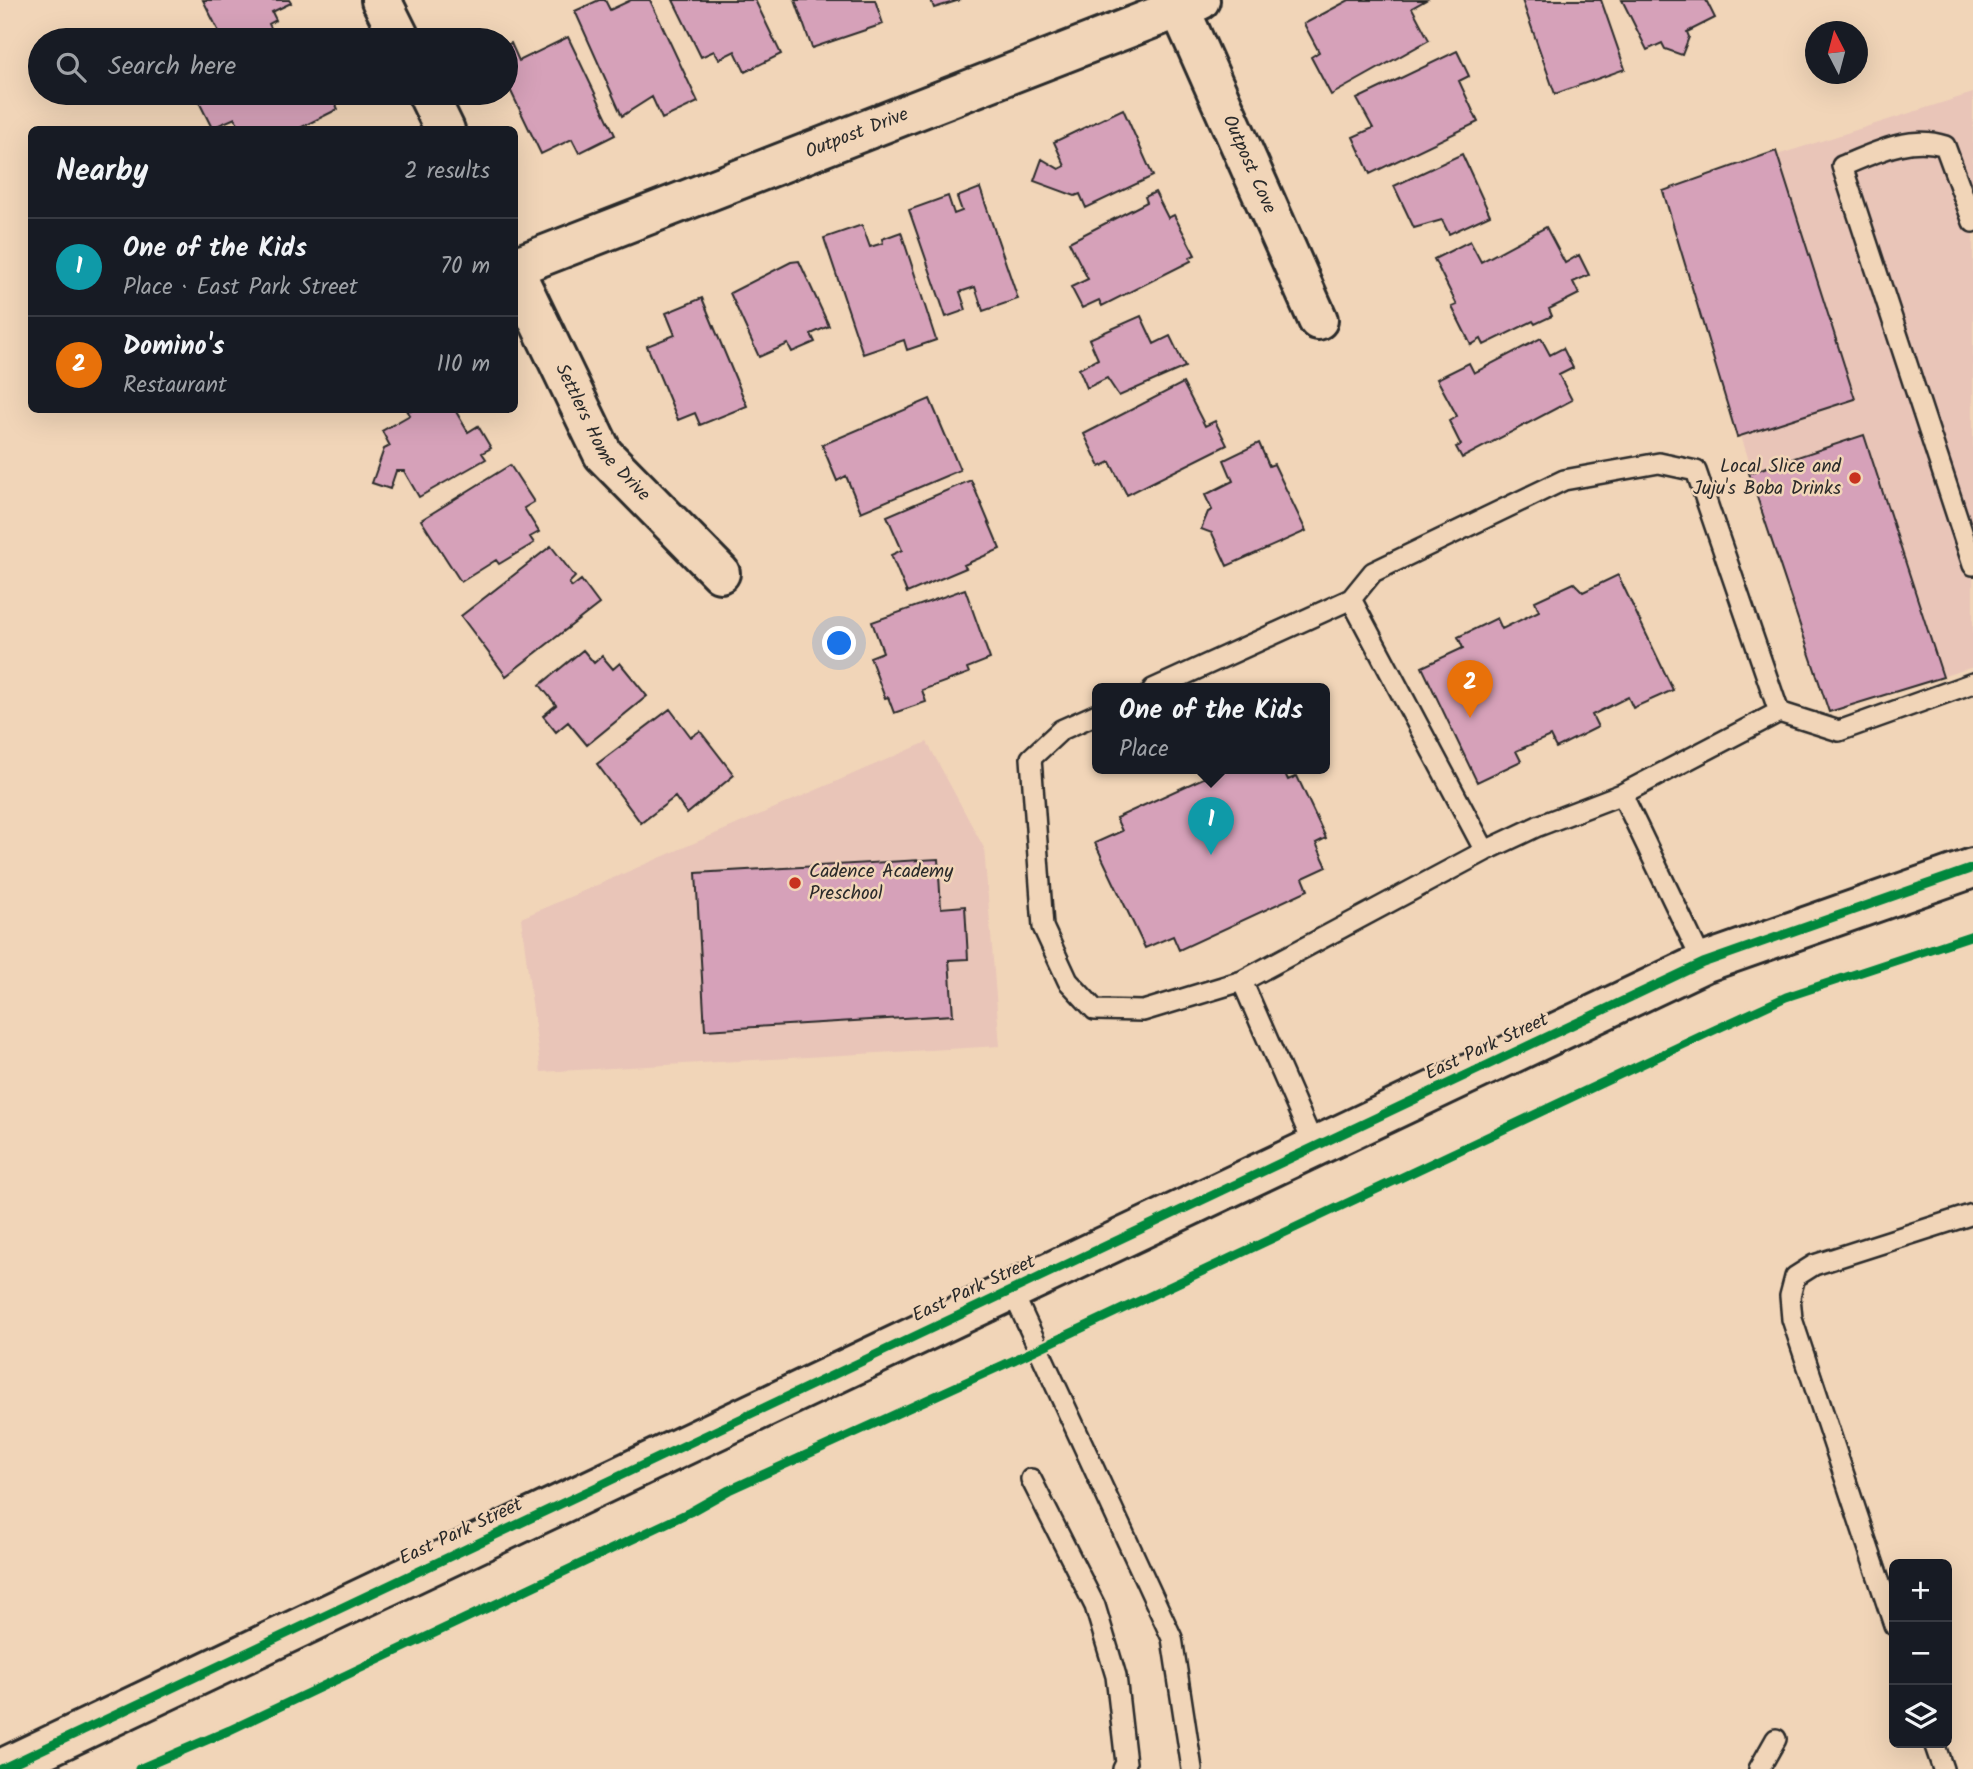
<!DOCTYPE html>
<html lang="en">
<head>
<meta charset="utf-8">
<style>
	:root { --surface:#171b24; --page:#242831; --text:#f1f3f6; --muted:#9ea1a6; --line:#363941; --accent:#0b8043 }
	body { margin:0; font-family:Kalam,sans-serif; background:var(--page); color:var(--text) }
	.controls { position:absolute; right:21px; bottom:21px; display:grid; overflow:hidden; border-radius:10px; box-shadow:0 7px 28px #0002 }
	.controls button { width:63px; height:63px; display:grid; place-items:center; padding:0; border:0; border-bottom:2px solid var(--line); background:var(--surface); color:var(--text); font:35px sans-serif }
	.compass { position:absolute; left:1805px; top:21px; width:63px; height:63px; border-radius:50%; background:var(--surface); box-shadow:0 7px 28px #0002; rotate:354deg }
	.you { position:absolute; left:840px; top:644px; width:24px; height:24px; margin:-18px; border:5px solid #fff; border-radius:50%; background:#1a73e8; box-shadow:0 0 0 10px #1a73e833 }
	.badge { display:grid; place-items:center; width:46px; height:46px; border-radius:50%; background:var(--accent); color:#fff; font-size:23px; font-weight:700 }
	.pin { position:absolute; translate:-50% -58px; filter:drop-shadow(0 2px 4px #0008) }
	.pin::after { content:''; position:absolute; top:37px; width:24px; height:21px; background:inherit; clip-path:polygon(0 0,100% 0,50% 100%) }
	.popup { position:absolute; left:1092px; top:683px; width:238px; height:91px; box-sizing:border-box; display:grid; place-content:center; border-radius:10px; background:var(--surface); filter:drop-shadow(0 2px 5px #0005); font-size:23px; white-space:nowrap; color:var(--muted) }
	.popup b { font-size:26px; color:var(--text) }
	.popup::after { content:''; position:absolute; left:50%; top:100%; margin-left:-14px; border:14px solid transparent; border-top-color:var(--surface) }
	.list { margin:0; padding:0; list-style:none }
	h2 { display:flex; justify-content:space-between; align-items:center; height:91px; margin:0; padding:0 28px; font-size:30px }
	h2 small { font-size:23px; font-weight:400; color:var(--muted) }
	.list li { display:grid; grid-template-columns:46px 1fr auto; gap:21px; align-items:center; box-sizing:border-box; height:98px; padding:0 28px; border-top:2px solid var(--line) }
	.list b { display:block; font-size:26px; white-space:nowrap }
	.list p { margin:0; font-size:23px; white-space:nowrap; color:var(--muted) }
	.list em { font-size:23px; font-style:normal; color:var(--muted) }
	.icon { flex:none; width:38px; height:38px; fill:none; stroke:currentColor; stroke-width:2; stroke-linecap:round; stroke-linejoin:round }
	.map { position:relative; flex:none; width:1973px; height:1769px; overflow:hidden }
	.search { position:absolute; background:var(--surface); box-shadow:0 7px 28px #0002; left:28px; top:28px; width:490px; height:77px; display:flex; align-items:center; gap:18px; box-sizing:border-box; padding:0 24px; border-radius:38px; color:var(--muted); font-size:26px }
	.panel { position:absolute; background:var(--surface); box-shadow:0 7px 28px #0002; left:28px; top:126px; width:490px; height:287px; border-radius:10px }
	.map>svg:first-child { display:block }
	.built { fill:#e9c5b8 }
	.building { fill:#d6a1b9; stroke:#2b2b2b; stroke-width:2 }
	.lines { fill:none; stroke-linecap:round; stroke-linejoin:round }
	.service-casing { stroke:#2b2b2b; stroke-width:24 }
	.minor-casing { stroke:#2b2b2b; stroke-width:44 }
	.tertiary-casing { stroke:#2b2b2b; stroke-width:44 }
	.service { stroke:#f1d5b8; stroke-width:19 }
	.minor { stroke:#f1d5b8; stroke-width:38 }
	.tertiary { stroke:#f1d5b8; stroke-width:38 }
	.cycleway-casing { stroke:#f1d5b8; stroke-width:13 }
	.cycleway { stroke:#00873e; stroke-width:9 }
	.poi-dot { fill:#c8321e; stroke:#f1d5b8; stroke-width:2.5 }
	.labels { text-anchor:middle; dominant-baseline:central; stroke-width:5; stroke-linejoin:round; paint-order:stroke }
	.street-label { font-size:19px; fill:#2b2b2b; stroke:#f1d5b8 }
	.poi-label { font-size:19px; fill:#2b2b2b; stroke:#f1d5b8; text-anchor:end }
</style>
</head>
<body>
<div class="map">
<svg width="1973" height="1769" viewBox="0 0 1973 1769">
	<rect width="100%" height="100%" fill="#f1d5b8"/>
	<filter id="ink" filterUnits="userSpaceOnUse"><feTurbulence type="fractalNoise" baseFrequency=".0143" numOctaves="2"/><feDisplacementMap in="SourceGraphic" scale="14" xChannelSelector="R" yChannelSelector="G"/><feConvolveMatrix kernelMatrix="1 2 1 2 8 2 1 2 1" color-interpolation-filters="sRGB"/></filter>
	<g filter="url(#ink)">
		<path class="built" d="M 1973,93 L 1973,667 L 1829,712 L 1663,191 Z
			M 927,742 L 984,848 L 1000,1046 L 541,1072 L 521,918 Z"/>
		<path class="building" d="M 203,0 L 289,0 L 291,3 L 272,12 L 276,20 L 269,24 L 275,36 L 265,40 L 223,40 Z
			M 599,0 L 605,0 L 610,10 L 631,0 L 650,0 L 698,102 L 662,119 L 652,97 L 622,116 L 575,11 Z
			M 673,0 L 755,0 L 781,54 L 745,72 L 735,51 L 719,59 L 714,51 L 701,57 Z
			M 795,0 L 875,0 L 883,24 L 812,48 Z
			M 931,0 L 960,0 L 934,8 Z
			M 1349,0 L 1426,0 L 1412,8 L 1429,40 L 1331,95 L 1311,57 L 1319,52 L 1304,24 Z
			M 1522,0 L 1601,0 L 1625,69 L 1555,94 Z
			M 1622,0 L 1706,0 L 1715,18 L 1687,32 L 1689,37 L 1682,55 L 1665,49 L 1662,43 L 1647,50 Z
			M 568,37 L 615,135 L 579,153 L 572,139 L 541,154 L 506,81 L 506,45 L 511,43 L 519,61 Z
			M 1457,51 L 1469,76 L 1459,81 L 1478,122 L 1370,174 L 1353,137 L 1373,128 L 1357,99 Z
			M 203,93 L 330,93 L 338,109 L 296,130 L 241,130 L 235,118 L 212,128 L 196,96 Z
			M 1123,109 L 1153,176 L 1086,208 L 1080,194 L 1075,196 L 1034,181 L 1042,159 L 1059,169 L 1065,166 L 1054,142 Z
			M 1776,151 L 1855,399 L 1737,437 L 1663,191 Z
			M 1462,154 L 1490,215 L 1449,234 L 1442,220 L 1414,228 L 1394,186 Z
			M 980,188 L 1018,299 L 983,311 L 975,287 L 960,292 L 966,310 L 946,317 L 909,210 L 948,196 L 954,214 L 962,211 L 957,197 Z
			M 1155,192 L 1168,218 L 1174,215 L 1195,255 L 1190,257 L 1191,261 L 1102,306 L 1099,300 L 1082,308 L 1071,287 L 1088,279 L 1069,242 L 1147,202 L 1145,197 Z
			M 862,225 L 870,247 L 883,243 L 882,239 L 901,232 L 936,340 L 907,350 L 904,340 L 863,354 L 824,238 Z
			M 1546,227 L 1565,263 L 1579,255 L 1589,275 L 1573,282 L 1579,294 L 1549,309 L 1552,316 L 1535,324 L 1533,321 L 1484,345 L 1481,339 L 1471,345 L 1452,307 L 1457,305 L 1434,259 L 1470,241 L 1481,262 Z
			M 799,261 L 829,326 L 811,334 L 815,342 L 792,352 L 788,344 L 759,357 L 730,293 L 791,262 Z
			M 702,298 L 747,406 L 700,425 L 695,413 L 678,420 L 647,346 L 675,335 L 666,313 Z
			M 1141,316 L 1154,344 L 1170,336 L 1185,367 L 1119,396 L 1107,378 L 1087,388 L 1079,369 L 1098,359 L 1089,339 Z
			M 1541,338 L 1550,355 L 1563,348 L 1573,368 L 1559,375 L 1572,400 L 1462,458 L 1456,447 L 1461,445 L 1449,421 L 1457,416 L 1437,379 L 1469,363 L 1474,373 Z
			M 1183,383 L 1205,426 L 1215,421 L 1227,445 L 1127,495 L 1110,462 L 1100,467 L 1084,434 Z
			M 930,399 L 960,470 L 861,512 L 846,476 L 837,481 L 822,445 Z
			M 407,410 L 455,410 L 468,432 L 478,426 L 491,448 L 482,453 L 486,459 L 419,497 L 404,471 L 396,471 L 390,489 L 372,483 L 384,449 L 390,446 L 382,431 L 410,415 Z
			M 1864,435 L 1943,677 L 1829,712 L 1749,473 Z
			M 1259,443 L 1269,466 L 1274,464 L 1306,531 L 1227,566 L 1212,533 L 1201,529 L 1208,512 L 1212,510 L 1205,495 L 1233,481 L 1224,460 Z
			M 510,465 L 534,502 L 524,508 L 539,532 L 530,537 L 534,543 L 499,564 L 496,560 L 461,582 L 421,520 Z
			M 971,480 L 1000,549 L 964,565 L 966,568 L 907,593 L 891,555 L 902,550 L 887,516 Z
			M 551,546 L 575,577 L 569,583 L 572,587 L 581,580 L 599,604 L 506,676 L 461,616 Z
			M 1618,575 L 1673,690 L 1633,708 L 1628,697 L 1592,715 L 1598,727 L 1556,748 L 1550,736 L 1516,751 L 1521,761 L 1477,782 L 1422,667 L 1463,648 L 1458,637 L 1497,618 L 1502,629 L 1539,611 L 1535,601 L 1574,583 L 1583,592 Z
			M 965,589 L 990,659 L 967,668 L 969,673 L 922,690 L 926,702 L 894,713 L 888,697 L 885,698 L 870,657 L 883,652 L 872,622 Z
			M 583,650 L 594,663 L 602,656 L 613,669 L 620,663 L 647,696 L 587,745 L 568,722 L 556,732 L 543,716 L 556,705 L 540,685 Z
			M 670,709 L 691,737 L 700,731 L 734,775 L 687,814 L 675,797 L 641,823 L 597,764 Z
			M 1223,769 L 1283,769 L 1288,780 L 1297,776 L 1326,838 L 1316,843 L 1327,867 L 1303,878 L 1308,890 L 1179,950 L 1173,936 L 1145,948 L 1095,843 L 1122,831 L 1116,818 Z
			M 938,859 L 941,908 L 965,906 L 968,959 L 949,960 L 953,1015 L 705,1030 L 696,873 Z"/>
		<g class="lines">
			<defs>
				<path id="service" d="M 1973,222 L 1945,146 C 1909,134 1875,153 1842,166 L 1973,565
					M 1351,599 L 1373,572 L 1564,480 L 1659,463 L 1696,471 L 1779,712
					M 1097,714 L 1061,730 L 1031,758 L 1043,927 L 1068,981 L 1095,1010 L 1143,1011 L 1242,981 L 1485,851 L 1351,599 L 1153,689
					M 1485,851 L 1538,826 L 1622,794
					M 1703,963 L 1622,794 L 1779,712 L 1839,731 L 1973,683
					M 1242,981 L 1315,1148
					M 1012,1291 L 1172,1638 L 1192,1769
					M 1031,1479 L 1095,1606 L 1116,1676 L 1126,1763 L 1123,1769
					M 1894,1625 L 1792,1319 L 1790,1296 L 1795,1277 L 1814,1265 L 1973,1214
					M 1934,1743 L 1943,1769
					M 1759,1769 L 1776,1739"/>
				<g id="minor">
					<path d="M 381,0 L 401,40"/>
					<path id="s1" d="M 1180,9 L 1318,320"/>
					<path d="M 427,93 L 445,130"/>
					<path id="s2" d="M 514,267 L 1200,0"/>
					<path id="s3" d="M 514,270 L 603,454 L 720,573"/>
				</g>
				<path id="tertiary" d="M 1,1769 L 1703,963 L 1973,868"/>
			</defs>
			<use href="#service" class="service-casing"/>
			<use href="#minor" class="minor-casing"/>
			<use href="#tertiary" class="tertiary-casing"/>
			<use href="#service" class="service"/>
			<use href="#minor" class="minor"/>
			<use href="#tertiary" class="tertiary"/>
			<defs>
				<path id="cycleway" d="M 1,1769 L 1703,963 L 1973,868
					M 139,1769 L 230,1730 L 690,1512 L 729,1490 L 1012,1361 L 1710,1032 L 1786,997 L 1973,935"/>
			</defs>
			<use href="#cycleway" class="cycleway-casing"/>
			<use href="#cycleway" class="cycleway"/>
		</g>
	</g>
	<g class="poi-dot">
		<circle cx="1855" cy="478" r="7"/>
		<circle cx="795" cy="883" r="7"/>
	</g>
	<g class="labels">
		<g class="street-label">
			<text stroke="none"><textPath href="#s2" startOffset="368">Outpost Drive</textPath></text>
			<text stroke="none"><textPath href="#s1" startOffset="170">Outpost Cove</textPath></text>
			<text stroke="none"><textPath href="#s3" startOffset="186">Settlers Home Drive</textPath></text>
			<text transform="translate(1487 1047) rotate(-25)">East Park Street</text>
			<text transform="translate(974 1289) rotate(-25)">East Park Street</text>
			<text transform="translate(461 1532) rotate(-25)">East Park Street</text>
		</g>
		<g class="poi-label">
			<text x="1841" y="467">Local Slice and<tspan x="1841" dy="22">Juju's Boba Drinks</tspan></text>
			<text x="809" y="872" text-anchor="start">Cadence Academy<tspan x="809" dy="22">Preschool</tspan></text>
		</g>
	</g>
</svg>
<div class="controls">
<button>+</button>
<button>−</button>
<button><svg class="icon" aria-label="layers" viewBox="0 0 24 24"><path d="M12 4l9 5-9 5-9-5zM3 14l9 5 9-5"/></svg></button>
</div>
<svg class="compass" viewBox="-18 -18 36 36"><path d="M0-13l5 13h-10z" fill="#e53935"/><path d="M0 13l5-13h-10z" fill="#9ea1a6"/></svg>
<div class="you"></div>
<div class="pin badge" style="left:1211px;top:855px;background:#0f9aa8">1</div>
<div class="popup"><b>One of the Kids</b>Place</div>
<div class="pin badge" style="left:1470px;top:718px;background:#e8710a">2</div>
<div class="search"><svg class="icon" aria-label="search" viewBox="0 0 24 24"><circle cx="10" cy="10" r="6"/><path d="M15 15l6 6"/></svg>Search here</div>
<section class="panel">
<h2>Nearby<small>2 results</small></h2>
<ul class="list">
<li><span class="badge" style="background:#0f9aa8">1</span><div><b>One of the Kids</b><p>Place · East Park Street</p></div><em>70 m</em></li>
<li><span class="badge" style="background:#e8710a">2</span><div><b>Domino's</b><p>Restaurant</p></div><em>110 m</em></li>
</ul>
</section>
</div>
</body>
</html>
